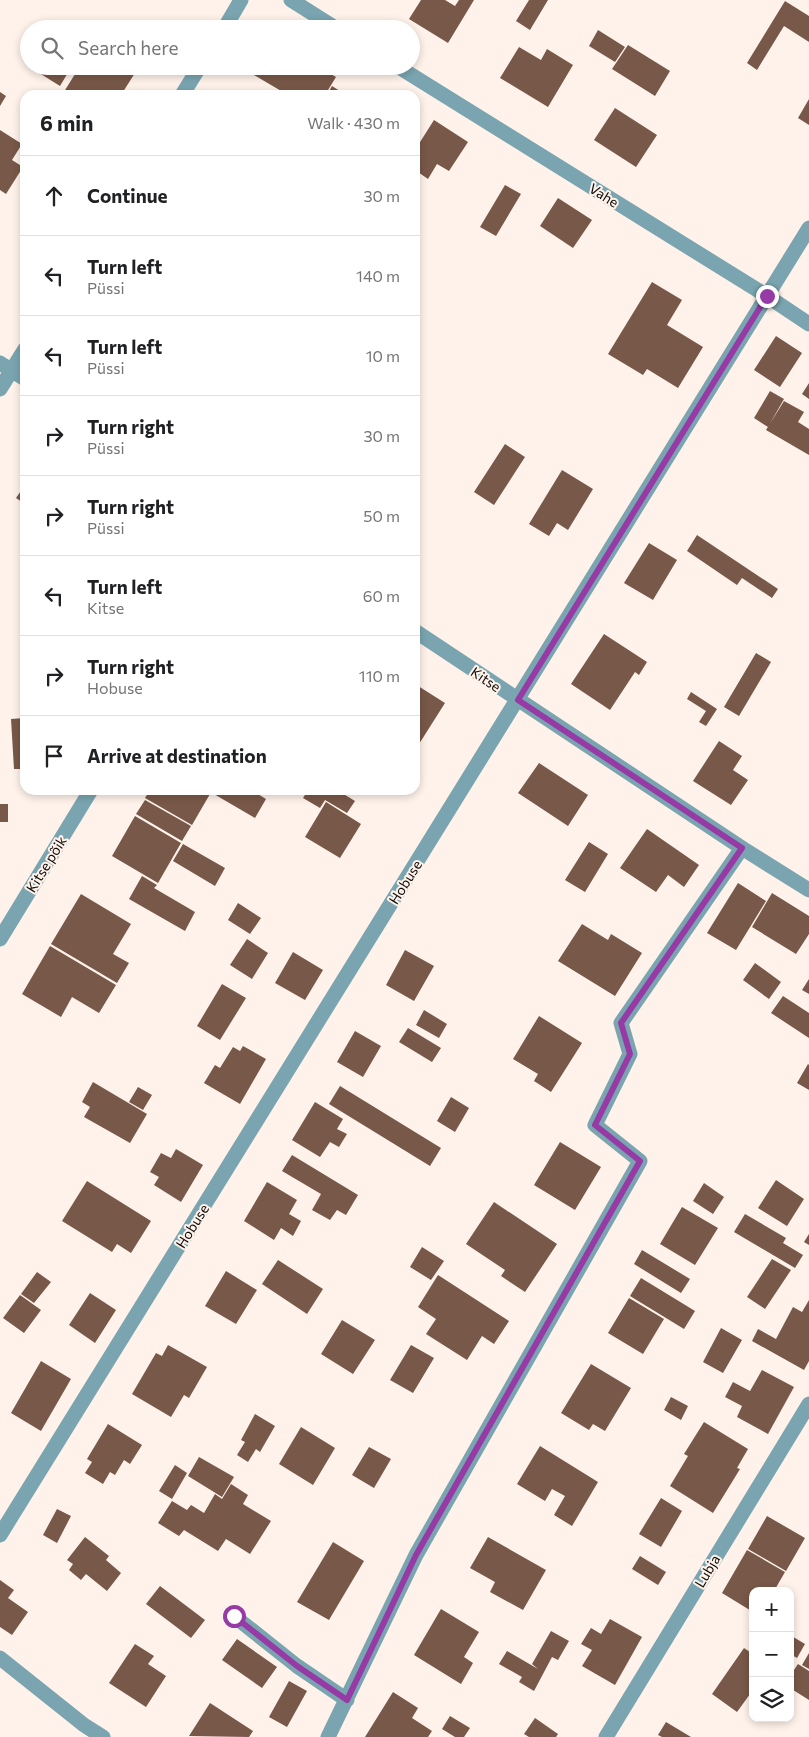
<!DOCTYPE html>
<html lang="en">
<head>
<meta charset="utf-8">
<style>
	:root { --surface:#fff; --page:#f6f6f6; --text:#202124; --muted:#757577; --line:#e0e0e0 }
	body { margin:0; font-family:Commissioner,sans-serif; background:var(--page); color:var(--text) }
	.controls { position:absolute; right:15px; bottom:15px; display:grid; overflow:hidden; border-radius:10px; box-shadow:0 2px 8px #0003 }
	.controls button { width:45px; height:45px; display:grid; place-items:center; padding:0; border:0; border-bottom:1px solid var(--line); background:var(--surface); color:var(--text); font:25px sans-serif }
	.stop { position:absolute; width:15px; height:15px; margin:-11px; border:4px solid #963ba6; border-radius:50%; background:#fff }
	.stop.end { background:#963ba6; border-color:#fff; box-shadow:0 1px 5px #0008 }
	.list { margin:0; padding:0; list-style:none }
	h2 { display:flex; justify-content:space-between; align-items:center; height:65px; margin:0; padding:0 20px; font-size:21px }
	h2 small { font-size:16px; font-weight:400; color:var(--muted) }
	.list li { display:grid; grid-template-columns:32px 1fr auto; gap:15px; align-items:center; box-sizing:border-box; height:80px; padding:0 20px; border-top:1px solid var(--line) }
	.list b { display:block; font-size:19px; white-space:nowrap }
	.list p { margin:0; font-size:16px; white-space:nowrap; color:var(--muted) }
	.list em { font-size:16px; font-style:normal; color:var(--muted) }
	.icon { flex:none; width:28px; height:28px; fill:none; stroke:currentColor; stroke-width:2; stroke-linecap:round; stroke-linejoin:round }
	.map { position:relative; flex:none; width:809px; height:1737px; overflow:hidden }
	.search { position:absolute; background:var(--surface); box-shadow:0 2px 8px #0003; left:20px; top:20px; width:400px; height:55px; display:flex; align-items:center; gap:12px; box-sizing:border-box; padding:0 18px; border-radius:28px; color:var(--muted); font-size:19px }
	.panel { position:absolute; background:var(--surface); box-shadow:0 2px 8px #0003; left:20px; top:90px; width:400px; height:705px; border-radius:15px }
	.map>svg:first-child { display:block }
	.building { fill:#785848 }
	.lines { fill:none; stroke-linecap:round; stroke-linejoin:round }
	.minor { stroke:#7aa5b0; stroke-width:15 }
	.route { stroke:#963ba6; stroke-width:6 }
	.labels { text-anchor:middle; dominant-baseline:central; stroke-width:4; stroke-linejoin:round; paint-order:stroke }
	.street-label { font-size:14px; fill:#0f0c09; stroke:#fef2ea }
</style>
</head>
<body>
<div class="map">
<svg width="809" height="1737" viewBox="0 0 809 1737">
	<rect width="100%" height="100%" fill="#fef2ea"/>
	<path class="building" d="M 421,0 L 445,0 L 455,6 L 459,0 L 474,0 L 448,43 L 409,19 Z
		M 529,0 L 548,0 L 530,30 L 516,21 Z
		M 785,1 L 809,16 L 809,42 L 784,26 L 757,70 L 747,63 Z
		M 598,30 L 625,47 L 615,62 L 589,46 Z
		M 628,45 L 670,71 L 655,96 L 612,69 Z
		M 519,47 L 541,60 L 547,49 L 573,65 L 548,107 L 500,78 Z
		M 28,66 L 72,66 L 60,86 Z
		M 80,66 L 124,66 L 135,73 L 121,95 L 62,95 Z
		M 249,66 L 317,66 L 336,77 L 325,95 L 288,95 L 247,71 Z
		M 332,86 L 346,95 L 327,95 Z
		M 0,92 L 6,96 L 0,106 Z
		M 809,99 L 809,125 L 798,118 Z
		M 615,108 L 657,135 L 636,167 L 594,140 Z
		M 434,120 L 468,142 L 449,171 L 437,164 L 428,179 L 415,170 L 415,150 Z
		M 0,130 L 22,144 L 12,160 L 23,167 L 6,194 L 0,190 Z
		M 505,185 L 521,194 L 496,236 L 480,227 Z
		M 558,198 L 592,220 L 573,248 L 540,226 Z
		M 652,282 L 682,300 L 667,325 L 703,347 L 678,388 L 647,369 L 643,375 L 608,354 Z
		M 776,336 L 802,353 L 780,387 L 754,370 Z
		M 809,383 L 809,399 L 802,394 Z
		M 770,391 L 784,399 L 768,427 L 754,418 Z
		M 784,401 L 804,412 L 798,422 L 809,429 L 809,455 L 766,430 Z
		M 505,444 L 525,457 L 494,505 L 474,492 Z
		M 562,470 L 593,489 L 568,530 L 557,523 L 549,536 L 529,524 Z
		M 25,485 L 25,504 L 16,498 Z
		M 697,535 L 778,589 L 772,598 L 742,578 L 737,585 L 687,551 Z
		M 649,543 L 677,560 L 653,600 L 624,583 Z
		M 604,634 L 647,662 L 639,675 L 635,672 L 610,710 L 571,684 Z
		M 756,653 L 771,662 L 739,716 L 724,707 Z
		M 415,684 L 445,703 L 419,744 L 415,741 Z
		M 691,692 L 717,709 L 706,726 L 699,722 L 706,711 L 687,699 Z
		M 25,718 L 25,769 L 14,769 L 11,719 Z
		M 719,741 L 742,756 L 733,770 L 748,780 L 731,805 L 693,781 Z
		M 539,763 L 588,795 L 568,826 L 518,793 Z
		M 150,790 L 204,790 L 210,794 L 192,825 L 145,798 Z
		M 207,790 L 251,790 L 266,799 L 255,818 Z
		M 308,790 L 337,790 L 355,801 L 347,813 L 325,800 L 320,808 L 303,798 Z
		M 145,800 L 191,826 L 182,841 L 136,814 Z
		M 326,802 L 361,824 L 340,858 L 305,837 Z
		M 0,804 L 8,804 L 8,822 L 0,822 Z
		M 135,816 L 181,843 L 158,883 L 112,856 Z
		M 647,829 L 699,865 L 684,887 L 668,875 L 656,892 L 620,868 Z
		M 589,842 L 608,854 L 585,892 L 565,880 Z
		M 183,844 L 225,868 L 215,886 L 173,861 Z
		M 142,876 L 157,885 L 154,888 L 195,912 L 185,931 L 129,899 Z
		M 738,883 L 766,901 L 736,950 L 707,933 Z
		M 772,893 L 809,916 L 809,934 L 796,954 L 752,927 Z
		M 81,894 L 131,924 L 113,954 L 129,963 L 117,983 L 51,944 Z
		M 238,903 L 261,918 L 250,934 L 228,920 Z
		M 582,924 L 608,940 L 611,934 L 642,953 L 615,996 L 558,961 Z
		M 247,939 L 268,953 L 252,979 L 230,965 Z
		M 50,946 L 116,985 L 99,1013 L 72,997 L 61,1017 L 22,994 Z
		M 405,950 L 434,966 L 414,1001 L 386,985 Z
		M 293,952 L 323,970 L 305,1000 L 275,983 Z
		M 755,963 L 781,982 L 769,999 L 743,980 Z
		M 809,979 L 809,994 L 802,990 Z
		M 222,984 L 246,998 L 220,1040 L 197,1026 Z
		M 783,996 L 809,1013 L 809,1038 L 771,1013 Z
		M 424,1010 L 447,1024 L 439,1038 L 416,1025 Z
		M 539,1016 L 582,1043 L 551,1092 L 534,1081 L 538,1074 L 513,1059 Z
		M 408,1028 L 441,1048 L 432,1062 L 399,1042 Z
		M 355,1031 L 381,1046 L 363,1077 L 337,1062 Z
		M 243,1046 L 266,1059 L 240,1104 L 204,1083 L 215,1065 L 220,1068 L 233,1047 L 240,1051 Z
		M 808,1064 L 809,1065 L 809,1090 L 797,1083 Z
		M 93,1082 L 147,1114 L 130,1143 L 84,1117 L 90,1107 L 82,1102 Z
		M 340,1086 L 441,1148 L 430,1166 L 329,1104 Z
		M 138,1087 L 152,1095 L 143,1110 L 129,1102 Z
		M 451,1097 L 469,1108 L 455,1132 L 437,1121 Z
		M 315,1102 L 343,1119 L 337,1129 L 347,1134 L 339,1147 L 330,1142 L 320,1157 L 292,1140 Z
		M 560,1142 L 601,1167 L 575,1210 L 534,1185 Z
		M 176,1149 L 203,1165 L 181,1202 L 154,1185 L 159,1177 L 150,1172 L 161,1153 L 171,1158 Z
		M 292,1155 L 358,1195 L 346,1215 L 337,1210 L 330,1220 L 312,1210 L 321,1194 L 282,1171 Z
		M 776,1180 L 804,1199 L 787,1226 L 758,1208 Z
		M 87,1181 L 151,1221 L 131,1253 L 117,1244 L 112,1252 L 62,1221 Z
		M 267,1182 L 297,1200 L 289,1214 L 301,1221 L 293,1236 L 281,1228 L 274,1240 L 244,1221 Z
		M 704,1183 L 724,1197 L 713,1214 L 693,1201 Z
		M 494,1202 L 557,1244 L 525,1292 L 501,1276 L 505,1270 L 466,1244 Z
		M 682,1207 L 718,1228 L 695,1265 L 660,1244 Z
		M 745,1214 L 786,1238 L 783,1243 L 803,1255 L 795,1268 L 734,1232 Z
		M 809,1234 L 809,1245 L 804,1242 Z
		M 422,1247 L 444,1261 L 431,1280 L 410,1267 Z
		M 642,1250 L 690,1279 L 681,1293 L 634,1264 Z
		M 772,1259 L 791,1270 L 765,1309 L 747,1297 Z
		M 278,1260 L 323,1289 L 307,1314 L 262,1284 Z
		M 226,1271 L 257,1290 L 236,1324 L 205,1306 Z
		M 37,1272 L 51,1282 L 34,1303 L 21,1294 Z
		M 438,1275 L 509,1321 L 494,1344 L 482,1336 L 467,1360 L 426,1334 L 436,1319 L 418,1307 Z
		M 641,1278 L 695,1311 L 684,1329 L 630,1296 Z
		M 90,1293 L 116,1310 L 95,1343 L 69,1325 Z
		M 20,1295 L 41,1310 L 24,1333 L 3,1318 Z
		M 629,1298 L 664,1319 L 643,1354 L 608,1333 Z
		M 809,1300 L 809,1361 L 804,1370 L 752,1341 L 758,1329 L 776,1339 L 793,1307 L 802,1312 Z
		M 342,1320 L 375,1340 L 353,1374 L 321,1354 Z
		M 721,1328 L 742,1340 L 723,1373 L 703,1362 Z
		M 168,1345 L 207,1367 L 189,1398 L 184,1395 L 171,1417 L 132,1394 L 156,1353 L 162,1356 Z
		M 411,1345 L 434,1358 L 413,1393 L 390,1380 Z
		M 41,1361 L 71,1379 L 41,1431 L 11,1413 Z
		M 591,1364 L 631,1388 L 605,1431 L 593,1424 L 589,1430 L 561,1413 Z
		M 762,1370 L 794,1387 L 768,1434 L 737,1417 L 742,1406 L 725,1397 L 733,1382 L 750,1391 Z
		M 671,1397 L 688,1406 L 681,1420 L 664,1410 Z
		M 255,1414 L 275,1426 L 260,1452 L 256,1449 L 248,1462 L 237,1455 L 245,1442 L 241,1440 Z
		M 704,1422 L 748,1449 L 737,1468 L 740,1469 L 713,1513 L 670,1486 L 688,1456 L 684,1454 Z
		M 108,1424 L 142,1445 L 130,1464 L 124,1460 L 115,1475 L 110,1472 L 103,1484 L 85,1473 L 92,1462 L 87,1459 Z
		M 301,1427 L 335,1448 L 313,1485 L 279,1464 Z
		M 540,1446 L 598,1482 L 572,1526 L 554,1515 L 565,1496 L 552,1489 L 545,1501 L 517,1484 Z
		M 369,1447 L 391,1459 L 374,1488 L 352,1475 Z
		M 199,1457 L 234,1477 L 222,1497 L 188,1476 Z
		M 175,1465 L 187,1473 L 172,1499 L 159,1491 Z
		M 231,1484 L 248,1495 L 243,1504 L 271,1521 L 250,1554 L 226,1539 L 218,1551 L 184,1530 L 179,1536 L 158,1523 L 172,1501 L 187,1510 L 191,1505 L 204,1513 L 215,1494 L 222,1499 Z
		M 661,1498 L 682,1511 L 661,1547 L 639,1534 Z
		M 57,1509 L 71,1516 L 57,1543 L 43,1535 Z
		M 767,1516 L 805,1538 L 786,1571 L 748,1549 Z
		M 85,1537 L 109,1556 L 106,1560 L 121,1573 L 107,1591 L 86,1574 L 81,1580 L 69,1570 L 73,1564 L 67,1560 Z
		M 488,1537 L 546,1570 L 523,1610 L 490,1592 L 495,1582 L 470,1568 Z
		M 333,1542 L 364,1561 L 329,1620 L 297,1602 Z
		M 747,1550 L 785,1572 L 774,1591 L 753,1591 L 753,1612 L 722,1593 Z
		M 640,1556 L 666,1572 L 658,1585 L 632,1569 Z
		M 0,1580 L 14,1590 L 8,1598 L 28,1612 L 12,1635 L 0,1627 Z
		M 160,1586 L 205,1620 L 191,1638 L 146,1604 Z
		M 441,1609 L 479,1632 L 464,1657 L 473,1663 L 461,1684 L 414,1655 Z
		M 610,1619 L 642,1637 L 615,1685 L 582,1666 L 592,1650 L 581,1644 L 591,1628 L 601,1634 Z
		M 551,1631 L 569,1641 L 558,1660 L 552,1657 L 534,1691 L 519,1682 L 522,1677 L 499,1664 L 507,1651 L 538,1669 L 532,1664 Z
		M 790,1635 L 805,1644 L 797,1658 L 790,1654 Z
		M 237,1639 L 277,1667 L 262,1688 L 222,1660 Z
		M 135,1644 L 154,1656 L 148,1664 L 166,1676 L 146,1707 L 109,1683 Z
		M 744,1648 L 753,1654 L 753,1690 L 737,1712 L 712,1694 Z
		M 809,1653 L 809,1669 L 802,1665 Z
		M 798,1664 L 809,1671 L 809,1700 L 790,1688 L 790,1676 Z
		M 289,1681 L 307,1691 L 287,1727 L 269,1717 Z
		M 393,1692 L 418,1708 L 412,1718 L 432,1731 L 428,1737 L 365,1737 Z
		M 210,1703 L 253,1731 L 249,1737 L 189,1736 Z
		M 450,1716 L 470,1728 L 464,1737 L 455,1737 L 442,1729 Z
		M 535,1718 L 558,1734 L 556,1737 L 529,1737 L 524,1734 Z
		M 666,1722 L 691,1737 L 662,1737 L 658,1735 Z"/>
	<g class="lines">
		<path class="minor" d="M 291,0 L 337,29
			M 224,29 L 241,0
			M 397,66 L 767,296 L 809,324
			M 182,95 L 200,66
			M 0,363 L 25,379
			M 0,389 L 25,349
			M 415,631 L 742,848 L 809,890
			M 0,939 L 91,790
			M 0,1535 L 809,228
			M 234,1616 L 297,1666 L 347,1700
			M 0,1658 L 84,1725 L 103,1737
			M 328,1737 L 416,1555 L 640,1161 L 595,1125 L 630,1054 L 621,1023 L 742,848
			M 606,1737 L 809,1404"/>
	</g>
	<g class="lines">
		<path class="route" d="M 234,1616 L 297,1666 L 347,1700 L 416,1555 L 640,1161 L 595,1125 L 630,1054 L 621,1023 L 742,848 L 518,700 L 767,296"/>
	</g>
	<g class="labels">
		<g class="street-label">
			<text transform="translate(604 195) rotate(32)">Vahe</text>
			<text transform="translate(486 679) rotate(34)">Kitse</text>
			<text transform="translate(46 864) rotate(-58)">Kitse põik</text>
			<text transform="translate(405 882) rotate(-58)">Hobuse</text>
			<text transform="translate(192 1226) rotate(-58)">Hobuse</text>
			<text transform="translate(707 1571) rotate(-59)">Lubja</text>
		</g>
	</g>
</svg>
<div class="controls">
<button>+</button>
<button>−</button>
<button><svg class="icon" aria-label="layers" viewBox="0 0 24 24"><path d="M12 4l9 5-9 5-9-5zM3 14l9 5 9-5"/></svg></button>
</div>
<div class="stop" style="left:234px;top:1616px"></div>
<div class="stop end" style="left:767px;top:296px"></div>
<div class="search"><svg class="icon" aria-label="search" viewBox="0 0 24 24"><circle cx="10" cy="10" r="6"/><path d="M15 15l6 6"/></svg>Search here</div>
<section class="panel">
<h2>6 min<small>Walk · 430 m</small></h2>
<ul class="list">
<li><svg class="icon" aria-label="ahead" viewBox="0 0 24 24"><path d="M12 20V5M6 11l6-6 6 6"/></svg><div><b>Continue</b></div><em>30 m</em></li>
<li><svg class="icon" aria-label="left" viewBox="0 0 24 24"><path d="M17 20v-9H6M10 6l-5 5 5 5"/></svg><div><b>Turn left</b><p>Püssi</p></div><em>140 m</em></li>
<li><svg class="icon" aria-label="left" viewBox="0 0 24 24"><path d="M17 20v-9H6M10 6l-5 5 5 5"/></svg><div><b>Turn left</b><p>Püssi</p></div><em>10 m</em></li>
<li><svg class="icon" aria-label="right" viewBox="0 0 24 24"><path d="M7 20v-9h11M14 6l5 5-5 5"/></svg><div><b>Turn right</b><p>Püssi</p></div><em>30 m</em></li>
<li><svg class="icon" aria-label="right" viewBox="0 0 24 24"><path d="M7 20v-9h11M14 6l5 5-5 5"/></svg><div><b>Turn right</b><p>Püssi</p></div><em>50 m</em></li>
<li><svg class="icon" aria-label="left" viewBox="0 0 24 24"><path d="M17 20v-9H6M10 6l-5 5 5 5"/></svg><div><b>Turn left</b><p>Kitse</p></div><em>60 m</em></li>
<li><svg class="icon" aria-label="right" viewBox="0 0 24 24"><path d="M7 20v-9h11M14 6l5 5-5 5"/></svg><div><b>Turn right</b><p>Hobuse</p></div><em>110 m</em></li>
<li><svg class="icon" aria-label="arrive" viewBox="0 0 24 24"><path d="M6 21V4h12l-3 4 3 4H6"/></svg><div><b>Arrive at destination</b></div></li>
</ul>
</section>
</div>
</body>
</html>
